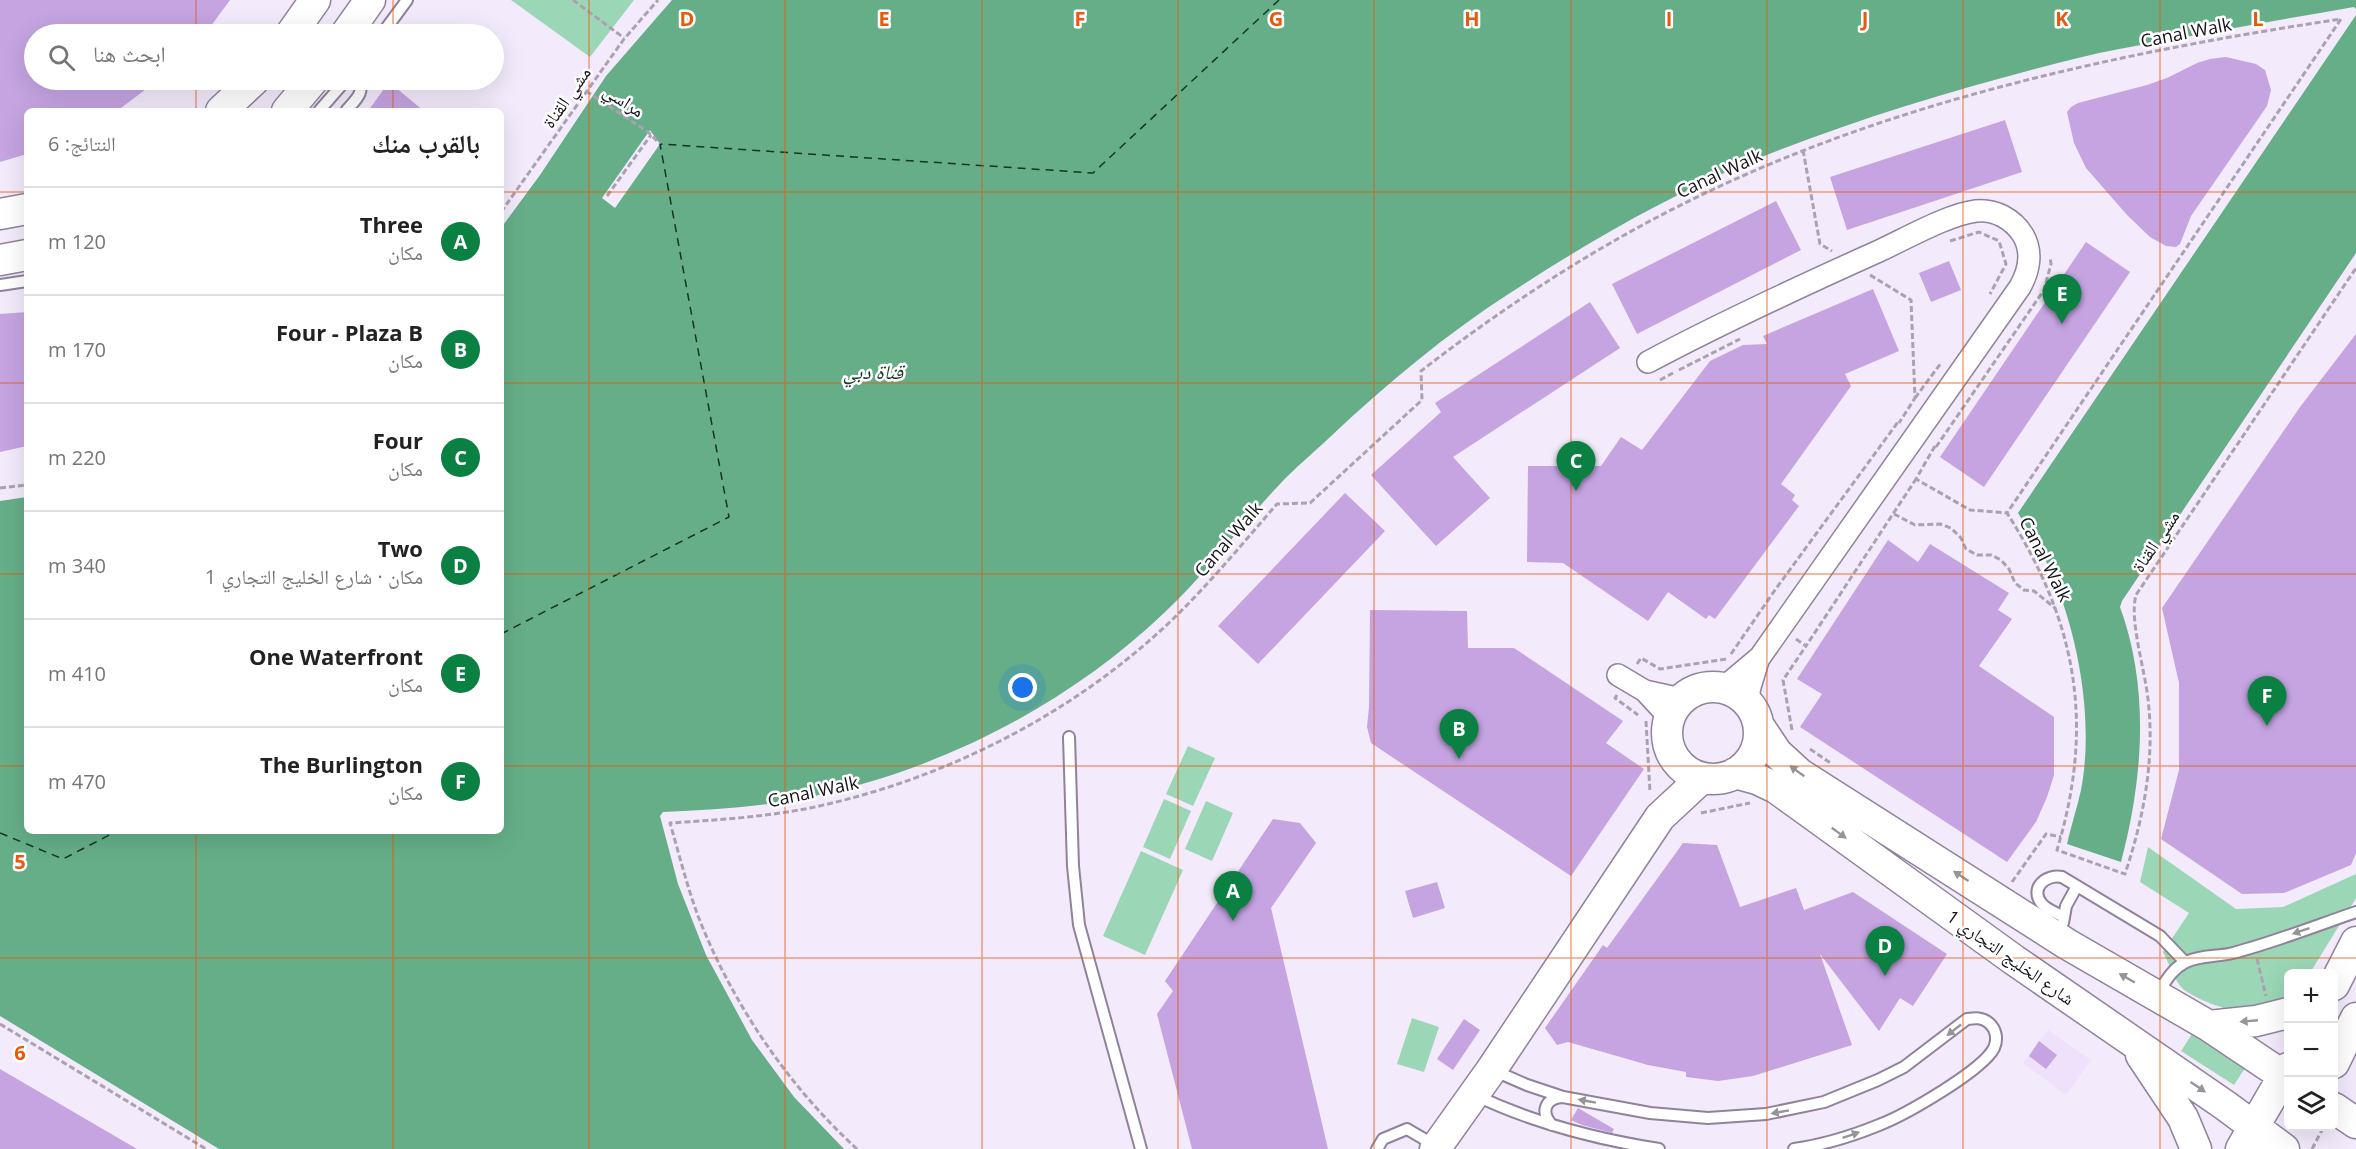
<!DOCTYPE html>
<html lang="ar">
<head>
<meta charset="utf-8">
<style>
	:root { --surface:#fff; --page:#f2f2f2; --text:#222; --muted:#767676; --line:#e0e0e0; --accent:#0b8043 }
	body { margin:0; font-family:"Open Sans","Noto Naskh Arabic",sans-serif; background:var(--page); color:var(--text); direction:rtl }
	.controls { position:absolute; right:18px; bottom:18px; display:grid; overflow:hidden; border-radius:9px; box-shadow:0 6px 24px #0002 }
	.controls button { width:54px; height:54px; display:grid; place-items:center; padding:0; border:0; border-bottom:2px solid var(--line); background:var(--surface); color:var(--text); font:30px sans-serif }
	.you { position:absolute; left:1023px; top:688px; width:21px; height:21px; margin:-15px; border:4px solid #fff; border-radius:50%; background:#1a73e8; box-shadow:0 0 0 9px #1a73e833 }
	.badge { display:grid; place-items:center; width:39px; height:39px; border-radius:50%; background:var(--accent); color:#fff; font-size:20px; font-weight:700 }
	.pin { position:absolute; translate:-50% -50px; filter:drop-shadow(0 2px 3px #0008) }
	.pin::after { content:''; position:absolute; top:32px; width:21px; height:18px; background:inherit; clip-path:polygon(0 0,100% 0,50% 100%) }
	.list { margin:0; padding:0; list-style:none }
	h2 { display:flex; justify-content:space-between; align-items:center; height:78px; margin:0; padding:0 24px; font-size:26px }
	h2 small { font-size:20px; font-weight:400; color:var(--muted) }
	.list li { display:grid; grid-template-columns:39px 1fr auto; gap:18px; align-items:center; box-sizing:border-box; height:108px; padding:0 24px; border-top:2px solid var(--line) }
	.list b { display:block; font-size:22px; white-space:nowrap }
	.list p { margin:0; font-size:20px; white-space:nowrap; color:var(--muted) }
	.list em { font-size:20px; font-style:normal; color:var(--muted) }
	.icon { flex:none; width:33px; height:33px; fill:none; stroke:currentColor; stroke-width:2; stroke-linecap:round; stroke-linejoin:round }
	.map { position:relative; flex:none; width:2356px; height:1149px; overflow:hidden; direction:ltr }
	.search { position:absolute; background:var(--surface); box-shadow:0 6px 24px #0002; left:24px; top:24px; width:480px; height:66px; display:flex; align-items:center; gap:15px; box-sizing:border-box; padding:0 21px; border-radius:33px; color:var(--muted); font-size:22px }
	.panel { position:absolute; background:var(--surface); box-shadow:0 6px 24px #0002; left:24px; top:108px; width:480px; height:726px; border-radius:9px; direction:rtl }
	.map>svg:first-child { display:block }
	.built { fill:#efe1fc }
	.green { fill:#9bd7b6 }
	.water { fill:#65ae88 }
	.pier { fill:#f3eafb }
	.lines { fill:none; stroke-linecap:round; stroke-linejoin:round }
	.ferry { stroke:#143525; stroke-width:1.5; stroke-dasharray:8 6; stroke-linecap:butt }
	.building { fill:#c5a4e1 }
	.lane-casing { stroke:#90829b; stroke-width:14 }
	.street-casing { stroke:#90829b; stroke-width:24 }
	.secondary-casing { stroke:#90829b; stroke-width:33 }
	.path { stroke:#aaa2b0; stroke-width:3; stroke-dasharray:6 3; stroke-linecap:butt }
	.lane { stroke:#fff; stroke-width:10 }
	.street { stroke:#fff; stroke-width:21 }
	.secondary { stroke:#fff; stroke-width:30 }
	.oneway { fill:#969498 }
	.grid { fill:none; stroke:#e8590c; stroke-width:1.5; stroke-opacity:0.55 }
	.labels { text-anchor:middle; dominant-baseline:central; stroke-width:5; stroke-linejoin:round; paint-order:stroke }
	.street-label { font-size:18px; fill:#16111a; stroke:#fff }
	.water-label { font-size:20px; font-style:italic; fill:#143525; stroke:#fff }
	.grid-label { font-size:20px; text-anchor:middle; font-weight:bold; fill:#e8590c; stroke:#fff; stroke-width:5; stroke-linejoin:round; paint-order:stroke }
</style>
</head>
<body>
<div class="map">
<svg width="2356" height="1149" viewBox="0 0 2356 1149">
	<rect width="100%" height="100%" fill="#f3eafb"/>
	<path class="built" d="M 2048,1030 L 2091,1060 L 2066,1095 L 2023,1063 Z"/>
	<path class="green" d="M 511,0 L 634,0 L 590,57 Z
		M 1188,746 L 1215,758 L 1193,806 L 1166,794 Z
		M 1164,799 L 1191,811 L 1170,859 L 1143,847 Z
		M 1206,801 L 1233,813 L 1212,861 L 1185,849 Z
		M 2148,847 L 2236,909 L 2283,907 L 2356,874 L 2356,898 L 2310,973 L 2288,974 L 2288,996 C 2277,1003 2258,1010 2245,1011 C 2228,1012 2196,999 2183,989 C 2175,982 2169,963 2163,952 L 2189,913 L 2140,882 Z
		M 1141,851 L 1183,870 L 1145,955 L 1103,936 Z
		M 1412,1018 L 1439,1027 L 1424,1072 L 1397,1064 Z
		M 2194,1031 L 2247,1065 L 2234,1085 L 2181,1051 Z"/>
	<path class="water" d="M 672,0 L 2356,0 L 2356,9 L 2354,7 C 2290,18 2227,29 2164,41 C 2135,46 2106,51 2078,58 C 1966,86 1854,119 1747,163 C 1664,198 1585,244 1510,293 C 1445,335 1385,385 1329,438 C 1313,453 1295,468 1280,484 C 1240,526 1206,574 1164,613 C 1062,710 927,777 788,801 C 747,808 705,810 663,812 L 660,816 L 678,884 L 706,955 L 752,1040 L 794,1097 L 844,1149 L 219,1149 L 0,1016 L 0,501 L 27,497 L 27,831 L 501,831 L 501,228 L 540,175 L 606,76 Z
		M 2356,15 L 2356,253 L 2122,601 L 2120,607 C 2150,689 2143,779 2121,862 L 2067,844 C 2071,826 2077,808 2081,790 C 2095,718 2077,623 2044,557 C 2036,542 2027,528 2018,513 Z"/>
	<path class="pier" d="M 650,130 L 660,144 L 615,208 L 602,198 Z"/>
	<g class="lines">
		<path class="ferry" d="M 501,634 L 729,517 L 660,144 L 1093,173 L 1279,0
			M 0,833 L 63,859 L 117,831"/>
	</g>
	<path class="building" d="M 0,0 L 230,0 L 205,34 L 34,34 L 34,80 L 158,80 L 117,111 L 27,111 L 27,154 L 0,162 Z
		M 2226,57 L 2256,64 L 2265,70 L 2271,90 L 2267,106 L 2191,216 L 2180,244 L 2176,247 L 2166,246 L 2150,237 L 2127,215 L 2086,168 L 2074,143 L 2067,112 L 2071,107 L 2078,103 L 2147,85 L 2167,78 L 2197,63 L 2210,59 Z
		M 389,82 L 424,111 L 368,111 Z
		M 2005,120 L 2022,172 L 1847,230 L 1830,177 Z
		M 1776,201 L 1801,250 L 1637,334 L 1612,284 Z
		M 2086,242 L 2130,272 L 1984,487 L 1940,457 Z
		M 1949,261 L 1961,290 L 1931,302 L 1919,273 Z
		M 1873,289 L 1899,351 L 1845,374 L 1851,386 L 1781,484 L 1795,495 L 1792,500 L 1799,506 L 1715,619 L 1709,615 L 1706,619 L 1668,592 L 1648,621 L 1563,563 L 1527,562 L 1528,466 L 1601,466 L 1621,437 L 1642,450 L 1710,361 L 1743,345 L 1767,344 L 1763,336 Z
		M 1590,302 L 1620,348 L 1453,457 L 1490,498 L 1436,546 L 1371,475 L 1441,412 L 1435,403 Z
		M 27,312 L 27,446 L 0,452 L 0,314 Z
		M 2356,334 L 2356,853 L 2351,865 L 2284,893 L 2242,894 L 2161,839 L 2179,770 L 2179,683 L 2162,608 L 2300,407 Z
		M 1345,493 L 1385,531 L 1258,664 L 1218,626 Z
		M 1888,540 L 1918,562 L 1930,544 L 2009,593 L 1998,610 L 2012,619 L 1979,666 L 2054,717 L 2054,775 L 2047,797 L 2036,822 L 2007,862 L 1800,727 L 1822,694 L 1797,679 Z
		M 1370,610 L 1467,611 L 1468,648 L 1514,648 L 1623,721 L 1606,743 L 1644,769 L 1571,876 L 1371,743 L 1367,727 L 1369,707 Z
		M 1273,819 L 1300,823 L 1316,843 L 1271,908 L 1328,1149 L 1192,1149 L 1157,1014 L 1173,991 L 1165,981 Z
		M 1683,843 L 1717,845 L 1740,907 L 1796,888 L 1804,910 L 1853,892 L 1947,954 L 1913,1006 L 1900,998 L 1879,1031 L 1820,954 L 1852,1045 L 1753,1076 L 1718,1081 L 1686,1077 L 1686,1072 L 1648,1065 L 1568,1042 L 1557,1045 L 1545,1028 L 1603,945 L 1607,948 Z
		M 1437,882 L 1445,908 L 1413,918 L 1405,891 Z
		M 1464,1019 L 1480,1030 L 1453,1070 L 1437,1059 Z
		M 2039,1041 L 2057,1055 L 2046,1069 L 2029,1056 Z
		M 0,1069 L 137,1149 L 0,1149 Z
		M 1578,1108 L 1614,1129 L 1612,1133 L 1582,1125 L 1571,1120 Z"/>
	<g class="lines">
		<defs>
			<path id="lane" d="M 382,34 L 407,0
				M 319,111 L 346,80
				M 346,111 C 354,101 366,93 358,80
				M 0,285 L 27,281
				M 1069,737 L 1073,866 L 1079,925 L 1141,1149
				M 2064,917 C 2057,913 2047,910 2042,904 C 2029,888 2046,874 2062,877 L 2160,936 L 2185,962
				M 2063,923 L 2066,906 L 2077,886
				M 2157,994 C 2165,983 2171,970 2184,963 C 2199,955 2217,957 2233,953 C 2275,942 2315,926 2356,912
				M 1495,1071 L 1527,1085 L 1563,1097 L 1650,1113 L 1708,1118 L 1766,1114 L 1824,1102 L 1878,1080 L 1904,1067 L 1967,1019 C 1975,1018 1982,1017 1989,1023 C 1996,1029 1998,1039 1994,1048 C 1982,1071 1905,1115 1879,1125 C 1852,1136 1823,1145 1794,1149
				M 1475,1095 C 1533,1123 1596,1139 1659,1149
				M 1552,1125 C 1540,1112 1545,1098 1563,1097
				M 1377,1149 L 1383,1139 L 1407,1129 L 1436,1146"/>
			<path id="street" d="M 1648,362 C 1723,322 1801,286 1879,251 C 1905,239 1949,214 1976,211 C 1995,209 2013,219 2023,235 C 2033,252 2029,271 2020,287 L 1760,657 L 1723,688
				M 1618,675 L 1645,691 L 1681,699
				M 1645,691 L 1669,717
				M 1747,702 L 1750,687 L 1758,661"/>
			<path id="secondary" d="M 291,34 L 315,0
				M 346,34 L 370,0
				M 221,111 L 254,80
				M 287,111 L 313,80
				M 0,214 L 27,209
				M 0,260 L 27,255
				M1667 733a46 46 0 1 1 92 0a46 46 0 1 1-92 0Z
				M 1759,726 L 1777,753 L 1800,774 L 2067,944 L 2209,1026 L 2288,1079
				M 1735,773 L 1757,779 L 1776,788 L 2014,960 L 2226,1106 L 2284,1149
				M 2334,985 L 2356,942
				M 2209,1026 L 2256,1021 L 2288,1013
				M 2141,1055 L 2183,1118 L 2196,1149
				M 2334,1063 L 2356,1018
				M 2334,1108 L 2356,1123
				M 1435,1149 L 1492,1069 L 1660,817 L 1702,778
				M 2241,1149 L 2288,1068"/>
		</defs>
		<use href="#lane" class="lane-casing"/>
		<use href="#street" class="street-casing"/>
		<use href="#secondary" class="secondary-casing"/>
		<path class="path" d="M 573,0 L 624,38
			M 586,91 L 648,132 L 660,144
			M 1803,150 L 1820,244 L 1832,251
			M 607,196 L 651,135
			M 501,212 L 624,39 L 658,0
			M 1950,241 L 1979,232 L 1999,241 L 2006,264 L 1990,294
			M 1870,275 L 1911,300 L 1915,398 L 1899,423
			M 1679,370 L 1740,339
			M 1660,380 L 1673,373
			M 1915,398 L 1941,363
			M 1935,446 L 1916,479 L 1970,510 L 2007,513
			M 1936,447 L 2044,290 L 2051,264 L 2050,257
			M 0,488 L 27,485
			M 1894,514 L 1915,525 L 1940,524 L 1951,528 L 1961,538 L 1966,549 L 1977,555 L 1991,555 L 2001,560 L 2009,569 L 2015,583 L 2024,590 L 2034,591 L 2055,608
			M 1796,639 L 1806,646 L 1916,479
			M 1731,654 L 1775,590 L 1898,422
			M 1637,664 L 1641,658 L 1660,669 L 1727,659
			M 1617,695 L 1615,698 L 1638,715
			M 1646,721 L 1650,792
			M 1792,730 L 1783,680 L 1806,646
			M 1810,749 L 1832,764
			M 1701,813 L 1750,803
			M 2012,882 L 2046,834 L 2061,837
			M 2257,959 L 2266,996
			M 0,1024 L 206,1149
			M 857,1149 C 788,1086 732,1003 698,916 C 687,886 679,854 670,823 C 717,820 764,817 810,808 C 944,780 1074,714 1173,619 C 1210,583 1243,543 1277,504 L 1310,503 L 1422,400 L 1421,371 C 1513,300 1609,238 1714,189 C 1909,97 2129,51 2341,19 L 2007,513 C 2077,623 2095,724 2057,850 L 2125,874 C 2144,817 2155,759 2148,699 C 2145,670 2129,620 2136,595 L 2356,268
			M 2312,1149 L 2322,1130"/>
		<use href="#lane" class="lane"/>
		<use href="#street" class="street"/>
		<use href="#secondary" class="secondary"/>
	</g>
	<defs><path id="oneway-solid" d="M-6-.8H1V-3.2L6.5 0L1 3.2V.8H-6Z" transform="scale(1.5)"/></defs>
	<g class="oneway">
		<use href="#oneway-solid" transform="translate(1797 771) rotate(-144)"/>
		<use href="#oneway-solid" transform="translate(1839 833) rotate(36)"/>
		<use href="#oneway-solid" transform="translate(1961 876) rotate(-147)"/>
		<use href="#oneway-solid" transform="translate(2301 931) rotate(161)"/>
		<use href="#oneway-solid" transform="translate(2127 978) rotate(-150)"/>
		<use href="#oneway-solid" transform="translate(2249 1021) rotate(175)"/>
		<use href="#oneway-solid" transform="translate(1954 1030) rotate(142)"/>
		<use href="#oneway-solid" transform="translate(2198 1087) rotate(34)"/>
		<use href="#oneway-solid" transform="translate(1587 1101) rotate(-170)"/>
		<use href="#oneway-solid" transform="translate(1780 1112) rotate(170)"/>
		<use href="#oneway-solid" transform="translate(1851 1135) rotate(-19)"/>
	</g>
	<path class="grid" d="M 196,0 L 196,34M 393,0 L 393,34M 589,0 L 589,1149M 785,0 L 785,1149M 982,0 L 982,1149M 1178,0 L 1178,1149M 1374,0 L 1374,1149M 1571,0 L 1571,1149M 1767,0 L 1767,1149M 1963,0 L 1963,1149M 2160,0 L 2160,1149M 196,80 L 196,111M 393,80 L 393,111M 0,192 L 27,192M 501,192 L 2356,192M 0,383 L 27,383M 501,383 L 2356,383M 0,574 L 27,574M 501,574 L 2356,574M 0,766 L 27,766M 501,766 L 2356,766M 196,831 L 196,1149M 393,831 L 393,1149M 0,958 L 2356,958"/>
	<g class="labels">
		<g class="street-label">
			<text transform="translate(2186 32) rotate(-11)">Canal Walk</text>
			<text transform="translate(566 97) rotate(-55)">مشي القناة</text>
			<text transform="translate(624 100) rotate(33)">مراسي</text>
			<text transform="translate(1719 173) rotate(-25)">Canal Walk</text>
			<text transform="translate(1228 539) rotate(-49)">Canal Walk</text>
			<text transform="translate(2155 541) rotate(-56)">مشي القناة</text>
			<text transform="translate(2046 559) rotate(63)">Canal Walk</text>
			<text transform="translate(813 791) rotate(-12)">Canal Walk</text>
			<text transform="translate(2011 957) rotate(35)">شارع الخليج التجاري 1</text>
		</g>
		<g class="water-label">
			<text x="873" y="371">قناة دبي</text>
		</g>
	</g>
	<g class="grid-label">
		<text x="687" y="26">D</text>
		<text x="884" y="26">E</text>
		<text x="1080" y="26">F</text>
		<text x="1276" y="26">G</text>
		<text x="1472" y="26">H</text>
		<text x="1669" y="26">I</text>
		<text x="1865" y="26">J</text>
		<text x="2062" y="26">K</text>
		<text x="2258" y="26">L</text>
		<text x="20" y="869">5</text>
		<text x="20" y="1060">6</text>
	</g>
</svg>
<div class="controls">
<button>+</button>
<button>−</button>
<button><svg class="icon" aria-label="layers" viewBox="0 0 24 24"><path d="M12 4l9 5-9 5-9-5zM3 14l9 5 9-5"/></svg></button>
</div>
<div class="you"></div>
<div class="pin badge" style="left:1233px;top:921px">A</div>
<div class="pin badge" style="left:1459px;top:759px">B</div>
<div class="pin badge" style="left:1576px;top:491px">C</div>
<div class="pin badge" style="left:1885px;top:976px">D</div>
<div class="pin badge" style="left:2062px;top:324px">E</div>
<div class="pin badge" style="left:2267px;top:726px">F</div>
<div class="search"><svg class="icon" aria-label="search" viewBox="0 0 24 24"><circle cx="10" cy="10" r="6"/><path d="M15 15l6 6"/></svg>ابحث هنا</div>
<section class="panel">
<h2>بالقرب منك<small>النتائج: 6</small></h2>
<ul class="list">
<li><span class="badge">A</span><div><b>Three</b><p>مكان</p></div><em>120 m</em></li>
<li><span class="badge">B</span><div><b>Four - Plaza B</b><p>مكان</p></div><em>170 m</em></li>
<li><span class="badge">C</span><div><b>Four</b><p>مكان</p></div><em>220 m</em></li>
<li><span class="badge">D</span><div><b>Two</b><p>مكان · شارع الخليج التجاري 1</p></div><em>340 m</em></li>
<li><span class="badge">E</span><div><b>One Waterfront</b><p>مكان</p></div><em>410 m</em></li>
<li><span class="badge">F</span><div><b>The Burlington</b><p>مكان</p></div><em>470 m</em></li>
</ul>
</section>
</div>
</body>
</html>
